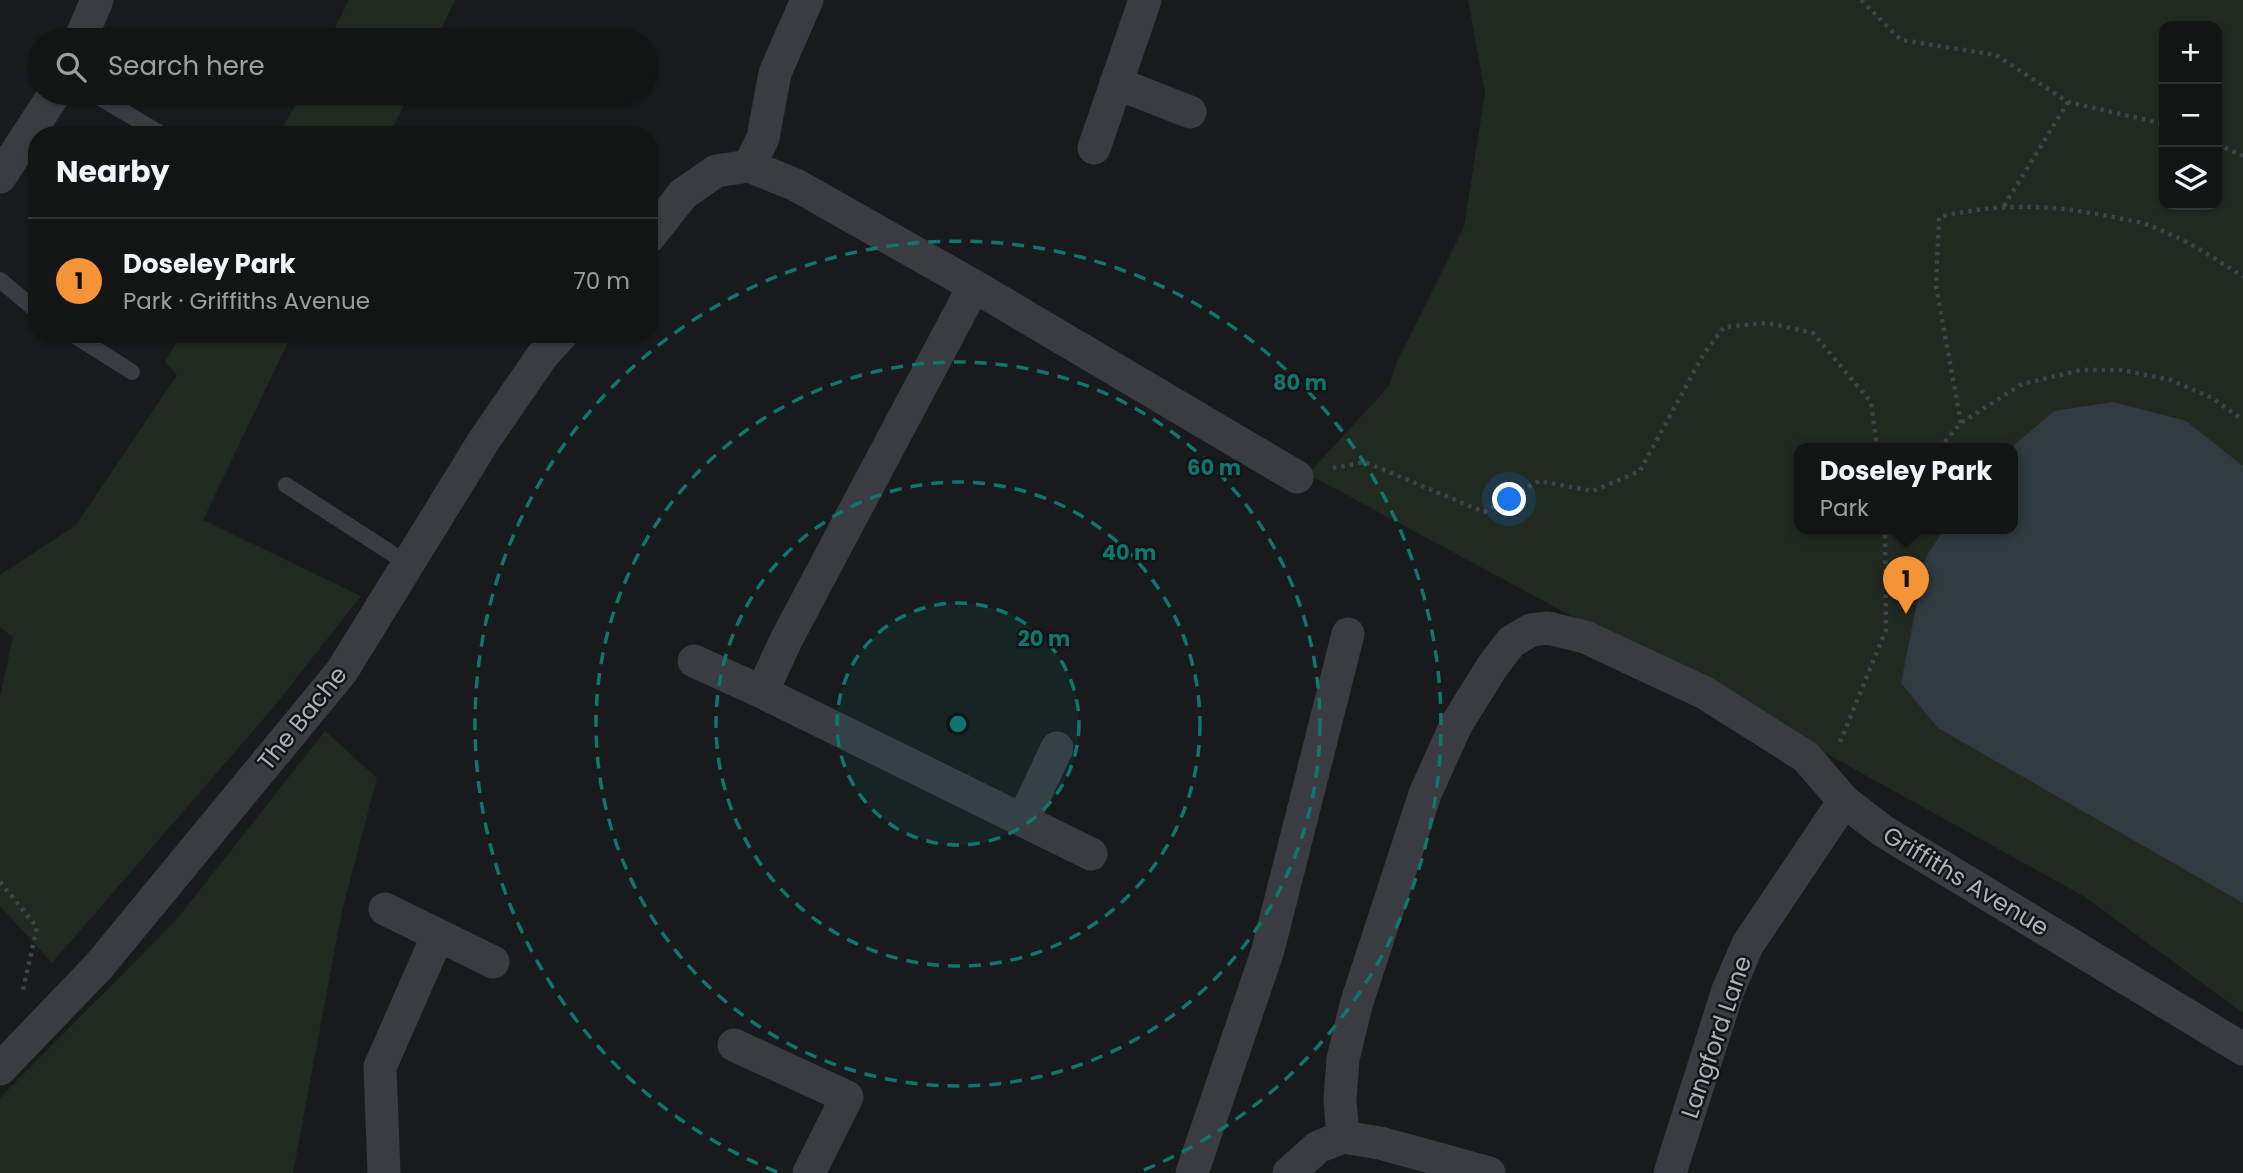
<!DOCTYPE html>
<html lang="en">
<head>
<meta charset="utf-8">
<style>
	:root { --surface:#131414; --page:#202122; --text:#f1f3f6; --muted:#9d9ea0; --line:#323334; --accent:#f59337 }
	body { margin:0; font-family:Poppins,sans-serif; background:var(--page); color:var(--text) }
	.controls { position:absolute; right:21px; top:21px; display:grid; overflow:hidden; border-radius:14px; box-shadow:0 2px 5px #0004 }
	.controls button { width:63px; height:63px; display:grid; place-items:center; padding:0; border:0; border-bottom:2px solid var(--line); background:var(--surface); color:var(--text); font:35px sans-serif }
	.you { position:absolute; left:1510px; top:500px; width:24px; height:24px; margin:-18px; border:5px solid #fff; border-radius:50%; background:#1a73e8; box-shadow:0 0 0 10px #1a73e833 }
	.badge { display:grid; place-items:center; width:46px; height:46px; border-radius:50%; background:var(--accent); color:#111; font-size:23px; font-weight:700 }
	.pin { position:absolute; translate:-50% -58px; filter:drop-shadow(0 2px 4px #0008) }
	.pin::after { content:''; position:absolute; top:37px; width:24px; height:21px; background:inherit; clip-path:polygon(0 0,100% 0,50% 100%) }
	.popup { position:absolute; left:1794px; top:443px; width:224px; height:91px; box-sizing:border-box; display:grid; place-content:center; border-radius:14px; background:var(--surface); filter:drop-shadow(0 2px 5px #0005); font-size:23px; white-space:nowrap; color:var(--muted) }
	.popup b { font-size:26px; color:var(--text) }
	.popup::after { content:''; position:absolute; left:50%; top:100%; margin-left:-14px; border:14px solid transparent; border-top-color:var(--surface) }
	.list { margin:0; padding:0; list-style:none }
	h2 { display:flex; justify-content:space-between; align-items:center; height:91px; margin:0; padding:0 28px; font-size:30px }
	h2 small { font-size:23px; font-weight:400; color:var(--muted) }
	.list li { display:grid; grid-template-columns:46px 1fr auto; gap:21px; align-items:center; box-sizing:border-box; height:126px; padding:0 28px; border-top:2px solid var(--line) }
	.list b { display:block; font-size:26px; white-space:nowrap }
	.list p { margin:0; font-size:23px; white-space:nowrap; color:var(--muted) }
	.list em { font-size:23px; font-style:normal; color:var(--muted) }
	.icon { flex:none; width:38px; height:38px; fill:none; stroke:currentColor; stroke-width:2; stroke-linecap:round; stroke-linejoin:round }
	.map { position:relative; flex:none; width:2243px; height:1173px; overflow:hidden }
	.search { position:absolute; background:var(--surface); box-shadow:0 2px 5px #0004; left:28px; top:28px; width:630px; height:77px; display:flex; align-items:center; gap:18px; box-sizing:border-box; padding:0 24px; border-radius:38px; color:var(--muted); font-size:26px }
	.panel { position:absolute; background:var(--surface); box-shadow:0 2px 5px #0004; left:28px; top:126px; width:630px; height:217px; border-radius:28px }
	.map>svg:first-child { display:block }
	.green { fill:#212a21; fill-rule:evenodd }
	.water { fill:#2f3b40 }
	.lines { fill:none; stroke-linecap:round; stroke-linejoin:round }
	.path { stroke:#404348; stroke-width:4.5; stroke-dasharray:3.5 5; stroke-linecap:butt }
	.lane { stroke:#3a3c41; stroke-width:16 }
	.street { stroke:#3a3c41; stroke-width:33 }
	.ring { fill:none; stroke:#0f766e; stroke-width:3.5; stroke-dasharray:12 9 }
	.labels { text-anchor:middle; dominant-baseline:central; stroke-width:5; stroke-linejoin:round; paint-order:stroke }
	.street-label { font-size:24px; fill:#abb3bb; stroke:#141416 }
	.centre { fill:#0f766e; stroke:#141416; stroke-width:3.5 }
	.ring-label { font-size:21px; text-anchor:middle; font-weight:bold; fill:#0f766e; stroke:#141416; stroke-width:5; stroke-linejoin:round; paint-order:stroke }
</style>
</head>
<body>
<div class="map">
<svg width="2243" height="1173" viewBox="0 0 2243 1173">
	<rect width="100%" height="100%" fill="#191a1b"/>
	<path class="green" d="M 349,0 L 455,0 L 436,40 L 329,40 Z
		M 1468,0 L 2243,0 L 2243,1013 L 2085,897 L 1829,755 L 1308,474 L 1389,386 L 1397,362 L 1464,227 L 1485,93 ZM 2164,26 L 2217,26 L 2217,205 L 2164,205 ZM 1799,448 L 2013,448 L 2013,528 L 1799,528 Z
		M 303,93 L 410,93 L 389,135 L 278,135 Z
		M 181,334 L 292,334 L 203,520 L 361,596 L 272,709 L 52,963 L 0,906 L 0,697 L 13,637 L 0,627 L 0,575 L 76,525 L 177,375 L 165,362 Z
		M 325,731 L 377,778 L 342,911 L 293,1173 L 0,1173 L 0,1098 L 177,919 Z"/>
	<path class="water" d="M 2113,402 L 2186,421 L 2243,466 L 2243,903 L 1938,728 L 1901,683 L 1926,557 L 1945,528 L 2013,528 L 2011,448 L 2054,411 Z"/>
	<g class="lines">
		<path class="path" d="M 1861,0 L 1901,40 L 1996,55 L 2068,102 L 2164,124
			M 2217,144 L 2243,156
			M 2004,206 L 2068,102
			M 1961,423 L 1936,286 L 1939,217 C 1999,203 2047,204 2108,216 C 2120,219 2133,220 2145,224 C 2180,236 2212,256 2243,277
			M 1939,448 L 1961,423 L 2022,384 L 2081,370 L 2122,370 L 2171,380 L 2212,398 L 2243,420
			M 1333,468 L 1365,462 L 1484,512 L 1539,481 L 1593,491 L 1640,471 L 1703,355 L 1724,327 L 1768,323 L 1813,333 L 1871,402 L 1877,448
			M 1840,742 L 1886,630 L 1885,528
			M 0,882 L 37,927 L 23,990"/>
		<path class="lane" d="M 92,93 L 163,135
			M 0,280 L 37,311
			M 72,334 L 132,372
			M 286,485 L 408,564"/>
		<path class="street" d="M 80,40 L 97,0
			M 1116,83 L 1190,112
			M 1094,148 L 1145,0
			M 749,166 L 796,185 L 974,286 L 1297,477
			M 749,166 L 763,138 L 775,73 L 807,0
			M 0,177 L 55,93
			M 649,237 L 683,194 L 716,171 L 749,166
			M 694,661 L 762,692 L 1091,854
			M 762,692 L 786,640 L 974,286
			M 1023,820 L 1057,748
			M 438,935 L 493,962
			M 734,1045 L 847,1097 L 809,1173
			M 0,1069 L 99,966 L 342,671 L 483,442 L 542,356 L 562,334
			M 1343,1137 L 1340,1100 L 1343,1059 L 1356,1005 L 1425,794 L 1456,725 L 1492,667 L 1511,642 L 1531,630 L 1548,628 L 1585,637 L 1705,693 L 1806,757 L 1844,801 L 1883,831 L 2243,1049
			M 384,1173 L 380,1067 L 438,935 L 385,909
			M 1192,1173 L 1268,950 L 1348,634
			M 1289,1173 L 1318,1147 L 1343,1137 L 1380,1143 L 1489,1173
			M 1670,1173 L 1728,990 L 1748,944 L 1844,801"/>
	</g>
	<circle cx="958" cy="724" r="121" fill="#0f766e" fill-opacity=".12"/>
	<g class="ring">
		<circle cx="958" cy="724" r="121"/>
		<circle cx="958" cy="724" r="242"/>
		<circle cx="958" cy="724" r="362"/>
		<path d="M777 1172A483 483 0 1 1 1139 1172"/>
	</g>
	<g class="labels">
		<g class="street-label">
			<text transform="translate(302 718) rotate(-51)">The Bache</text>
			<text transform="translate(1966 881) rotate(31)">Griffiths Avenue</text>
			<text transform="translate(1716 1037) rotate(-71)">Langford Lane</text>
		</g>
	</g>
	<circle cx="958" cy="724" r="10" class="centre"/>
	<g class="ring-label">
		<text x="1300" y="390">80 m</text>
		<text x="1214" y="475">60 m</text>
		<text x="1129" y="560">40 m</text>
		<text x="1044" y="646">20 m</text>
	</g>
</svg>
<div class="controls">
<button>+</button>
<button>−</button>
<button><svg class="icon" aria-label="layers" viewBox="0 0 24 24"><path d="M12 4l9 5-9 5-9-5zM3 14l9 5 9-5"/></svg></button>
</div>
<div class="you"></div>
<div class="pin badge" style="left:1906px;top:614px">1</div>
<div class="popup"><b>Doseley Park</b>Park</div>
<div class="search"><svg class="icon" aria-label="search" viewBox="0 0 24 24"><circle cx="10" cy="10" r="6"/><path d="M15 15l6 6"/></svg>Search here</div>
<section class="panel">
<h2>Nearby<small></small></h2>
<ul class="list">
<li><span class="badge">1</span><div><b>Doseley Park</b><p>Park · Griffiths Avenue</p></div><em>70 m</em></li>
</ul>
</section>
</div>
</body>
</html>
